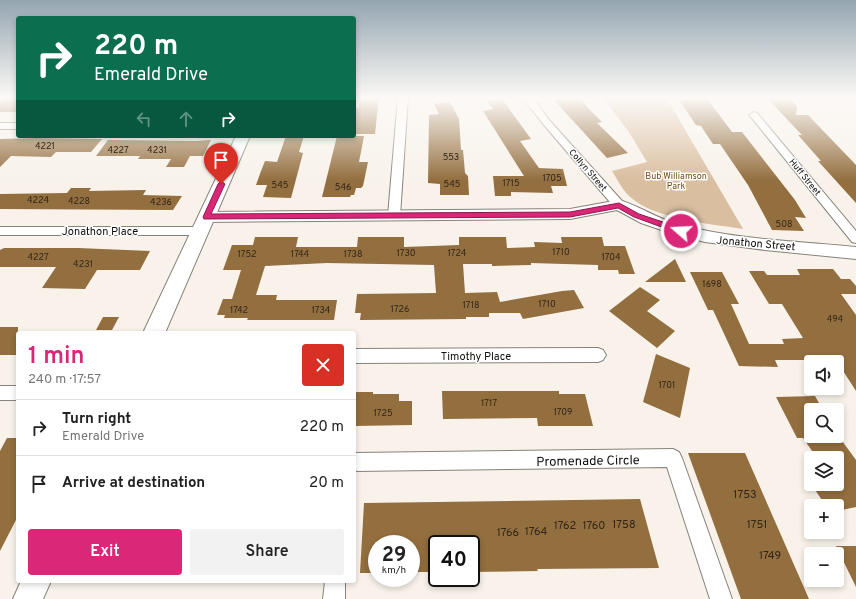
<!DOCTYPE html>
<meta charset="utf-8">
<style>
body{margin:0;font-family:Overpass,sans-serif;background:#f2f2f2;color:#222;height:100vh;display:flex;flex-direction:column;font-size:15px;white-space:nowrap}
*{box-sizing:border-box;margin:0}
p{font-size:13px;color:#767676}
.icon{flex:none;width:22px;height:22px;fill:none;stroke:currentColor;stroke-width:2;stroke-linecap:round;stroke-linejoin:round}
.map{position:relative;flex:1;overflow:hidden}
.side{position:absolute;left:16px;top:331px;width:340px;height:252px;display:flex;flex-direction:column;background:#fff;border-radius:4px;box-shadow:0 2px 6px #0003}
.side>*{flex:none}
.banner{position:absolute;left:16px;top:16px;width:340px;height:122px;border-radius:4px;box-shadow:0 2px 6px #0003;background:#0b6e4f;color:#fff;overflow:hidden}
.fabs{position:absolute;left:804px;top:355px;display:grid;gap:8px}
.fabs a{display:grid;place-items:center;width:40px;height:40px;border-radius:4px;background:#fff;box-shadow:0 2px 6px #0003;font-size:20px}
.speed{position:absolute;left:368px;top:535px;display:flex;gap:8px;font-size:20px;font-weight:700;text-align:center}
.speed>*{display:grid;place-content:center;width:52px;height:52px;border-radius:50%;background:#fff;box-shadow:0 2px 6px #0003;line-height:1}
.speed small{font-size:10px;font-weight:400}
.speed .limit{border:2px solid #111;border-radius:6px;background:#fff;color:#111}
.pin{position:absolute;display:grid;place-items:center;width:34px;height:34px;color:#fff;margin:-41px -17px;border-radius:50% 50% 50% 0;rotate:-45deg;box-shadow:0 0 4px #0007}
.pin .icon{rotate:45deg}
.me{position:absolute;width:44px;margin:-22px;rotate:289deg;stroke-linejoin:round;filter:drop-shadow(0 0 3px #0008)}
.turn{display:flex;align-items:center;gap:14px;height:84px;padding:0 12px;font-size:18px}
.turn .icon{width:52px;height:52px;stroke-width:2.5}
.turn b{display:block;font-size:28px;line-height:34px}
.lanes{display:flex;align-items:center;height:38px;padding:0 12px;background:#0003;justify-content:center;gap:20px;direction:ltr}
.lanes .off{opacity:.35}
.round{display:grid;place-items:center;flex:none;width:42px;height:42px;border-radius:4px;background:#f2f2f2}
.overview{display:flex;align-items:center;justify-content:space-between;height:68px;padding:0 12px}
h1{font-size:24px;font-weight:600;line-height:30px;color:#db2777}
.action{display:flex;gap:8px;margin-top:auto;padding:8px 12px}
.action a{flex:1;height:46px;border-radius:4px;background:#db2777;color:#fff;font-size:16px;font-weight:600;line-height:46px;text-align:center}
.action a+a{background:#f2f2f2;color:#222}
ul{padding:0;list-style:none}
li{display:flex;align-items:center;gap:12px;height:56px;padding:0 12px;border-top:1px solid #e0e0e0}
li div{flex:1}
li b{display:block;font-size:15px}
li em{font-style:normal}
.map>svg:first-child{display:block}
.green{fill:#d9be9f}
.building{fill:#936e3e}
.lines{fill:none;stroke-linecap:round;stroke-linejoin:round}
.minor-casing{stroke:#87827b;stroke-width:2}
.tertiary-casing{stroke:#87827b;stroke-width:2}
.secondary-casing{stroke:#87827b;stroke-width:2}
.minor{fill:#fff;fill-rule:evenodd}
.tertiary{fill:#fff;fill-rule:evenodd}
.secondary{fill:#fff;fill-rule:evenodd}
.route{fill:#db2777;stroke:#8e194d}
.labels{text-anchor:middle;stroke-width:3;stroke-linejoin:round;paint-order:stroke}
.number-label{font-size:9px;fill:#312618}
.far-street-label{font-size:9px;fill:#100e0c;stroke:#fff}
.far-park-label{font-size:9px;fill:#734c13;stroke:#fff}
.street-label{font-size:11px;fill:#100e0c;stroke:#fff}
.near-number-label{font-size:11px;fill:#312618}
.near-street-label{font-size:13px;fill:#100e0c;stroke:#fff}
</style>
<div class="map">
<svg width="856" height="599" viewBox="0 0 856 599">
<rect width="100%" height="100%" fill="#f8f2ea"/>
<path class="green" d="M602,97h64l77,132c-32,-5 -90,-10 -114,-33 -7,-7 -12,-17 -17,-25l35,-9 -18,-30z"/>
<path class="building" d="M360,97h19l-4,37h-21v-26h5z
M563,97h17l8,11 14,14 -5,1 31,30 -21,5 -53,-58 11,-1z
M686,97h20l26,35h10l53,68 11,18 -11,-1 9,14 -32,-1 -24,-45 -28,-41h-7l-12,-18 -5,-1 -17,-25h9z
M766,97h22l9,9 -1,9h12l48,50v38l-38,-42h3l-23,-26h4z
M4,99h14v13h-18v-10z
M502,99l29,40 -11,2 19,27 24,1 4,17h-16l2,7 -42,-1v4h-16l-2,-20h31l-41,-65 10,-2 -6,-8z
M450,102l9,17 2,31h2l2,23 3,3 1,19h-29v-11l-12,-1 1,-68 10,-1 -5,-10z
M286,136h18l-5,16 4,1 -12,45 -28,-1 4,-12h-11l5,-14 4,-10 12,1z
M337,136h27l-5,26h9l-5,24 -2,2h-5l-2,7h-3l-1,2h-28z
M0,139l36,-1 66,1 -11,13h-35l-5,5 -40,-1 -11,11z
M108,140l88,1 15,-1 -8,16h-13l-6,11h-18l5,-8h-33l2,-3h-44z
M71,188h20l-2,3 57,-1 -3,5 39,1 -9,14 -173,-1v-15l67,-1z
M255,237h43l-2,10h61l1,-10h46v10l55,-2v-8h47l1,11 28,-1 -1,-5 28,1 -1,-6h41l2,9h21l10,28h-16l-1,-4h-20v-5l-67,-2v2l-39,1v-2h-29l2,29 32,-1 3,10 62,-11 12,-1 10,18 -61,11 -3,-6h-31v4h-23v2l-106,1 1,-7h-6l2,-19 79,-1 -2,-28 -107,-2 -62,3 -9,29h21l-1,5h61l-3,20h-87l1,-2h-24l1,-3h-8l6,-16h9l9,-29h-18l9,-25h21z
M4,248h74l72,3 -10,19h-43l-12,19 -43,-1 14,-21h-56v-17z
M675,259l11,23h-41z
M797,269h36l8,10h9l6,7v8h-15l15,21v76l-20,-31h-61l3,7 -39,-1 -26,-56h-5l-18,-38h32l17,32h-8l18,40h35l-2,-5 21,-1 -21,-34h-13l-20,-33h15l3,4h33z
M640,287l20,13 -13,11 28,20 -18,17 -48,-37z
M103,317h16l-7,13h-16z
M0,327h18v28h-18z
M656,354l34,14 -10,50 -37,-16z
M442,391h117v3h26l8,32h-55l-1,-8 -94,1z
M354,392h19v2h26v7h13v24l-58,1z
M815,396l8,14h-12v26h26v-2l19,26v47l-19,4v-5h-11l-15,-22h26v-26h-20l-14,-20h-6l-21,-41z
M7,438h11v78l-18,35v-100z
M688,453h57l64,146h-68z
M640,499l19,69 -122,1 1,2 -67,1v-28h-34v28h-26v-28h-34v29h-17l4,-70z
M836,546h20v41z"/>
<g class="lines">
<g class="minor-casing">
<path id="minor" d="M398,97h10l-8,119 -6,4 -6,-4z
M522,97h10l18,24 73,81 2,3 -2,3h-8l-71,-83z
M754,112l3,1 99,118v12l-4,-1 -101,-125 -2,-2z
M0,123h18v6h-18z
M0,227h200l4,1 2,3 -2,3 -4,1h-200z
M598,348l5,2 3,5 -3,5 -5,2 -244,1v-14z
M0,386h18v14h-18z
M673,449l6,3 3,6 50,141h-22l-43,-132 -313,4v-18z
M325,581h20v18h-22z"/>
</g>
<g class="tertiary-casing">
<path id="tertiary" d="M619,200c21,6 40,20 62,25 57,15 117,16 175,22v12l-91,-9 -60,-8 -35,-9 -29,-10 -24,-13 -47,9 -364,3 -5,-1 -3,-4 3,-4 5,-1 364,-3z"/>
</g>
<g class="secondary-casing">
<path id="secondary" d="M236,136h14l-85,197h-22z
M21,581h30l-8,18h-30z"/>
</g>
<use href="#minor" class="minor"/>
<use href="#tertiary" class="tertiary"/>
<use href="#secondary" class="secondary"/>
</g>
<linearGradient id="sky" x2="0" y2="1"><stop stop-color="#94a5b1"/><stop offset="0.54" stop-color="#fcf9f6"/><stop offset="1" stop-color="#fcf9f6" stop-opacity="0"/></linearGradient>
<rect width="856" height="181" fill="url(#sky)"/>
<path class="route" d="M221,181l4,3 -14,30 359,-2 49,-9 20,11 45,15 1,2 -4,3 -3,-1 -44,-16 -16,-9 -48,9 -366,2 -1,-2 15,-33z"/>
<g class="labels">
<g class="number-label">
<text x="45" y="149">4221</text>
<text x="118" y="153">4227</text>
<text x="157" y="153">4231</text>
<text x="451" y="160">553</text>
<text x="552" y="181">1705</text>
<text x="511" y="186">1715</text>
<text x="452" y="187">545</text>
<text x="280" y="188">545</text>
<text x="343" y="190">546</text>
<text x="38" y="203">4224</text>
<text x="79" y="204">4228</text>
<text x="161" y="205">4236</text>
<text x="784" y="227">508</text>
<text x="561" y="255">1710</text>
<text x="406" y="256">1730</text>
<text x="457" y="256">1724</text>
<text x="247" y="257">1752</text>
<text x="300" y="257">1744</text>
<text x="353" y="257">1738</text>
<text x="38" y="260">4227</text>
<text x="611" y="260">1704</text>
<text x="83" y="267">4231</text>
<text x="712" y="287">1698</text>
<text x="547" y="307">1710</text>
<text x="471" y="308">1718</text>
<text x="400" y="312">1726</text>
<text x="239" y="313">1742</text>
<text x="321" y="313">1734</text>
<text x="835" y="322">494</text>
<text x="667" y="388">1701</text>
<text x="489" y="406">1717</text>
<text x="563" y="415">1709</text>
<text x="383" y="416">1725</text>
</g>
<g class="far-street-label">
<text transform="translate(588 170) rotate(49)" y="3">Collyn Street</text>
<text transform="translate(805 177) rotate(51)" y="3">Huff Street</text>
</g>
<g class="far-park-label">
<text x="676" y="179">Bub Williamson<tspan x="676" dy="10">Park</tspan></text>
</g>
<g class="street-label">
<text x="100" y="235">Jonathon Place</text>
<text transform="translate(756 243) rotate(5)" y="4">Jonathon Street</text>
<text x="476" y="360">Timothy Place</text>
</g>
<g class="near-number-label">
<text x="745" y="498">1753</text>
<text x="624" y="528">1758</text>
<text x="757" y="528">1751</text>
<text x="565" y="529">1762</text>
<text x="594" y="529">1760</text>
<text x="536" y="535">1764</text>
<text x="508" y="536">1766</text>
<text x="770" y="559">1749</text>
</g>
<g class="near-street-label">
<text transform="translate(588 460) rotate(-1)" y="5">Promenade Circle</text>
</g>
</g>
</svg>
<div class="fabs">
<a><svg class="icon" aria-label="sound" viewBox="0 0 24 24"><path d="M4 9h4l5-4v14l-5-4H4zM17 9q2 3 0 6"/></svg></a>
<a><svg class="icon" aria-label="search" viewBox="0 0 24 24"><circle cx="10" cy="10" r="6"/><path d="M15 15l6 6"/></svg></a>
<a><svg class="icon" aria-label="layers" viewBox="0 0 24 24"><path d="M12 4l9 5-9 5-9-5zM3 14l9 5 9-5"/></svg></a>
<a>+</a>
<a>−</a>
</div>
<div class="speed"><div>29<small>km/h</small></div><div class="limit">40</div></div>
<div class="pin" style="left:221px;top:184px;background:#d93025"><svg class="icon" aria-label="arrive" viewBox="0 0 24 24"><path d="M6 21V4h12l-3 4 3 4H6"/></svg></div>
<svg class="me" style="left:681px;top:231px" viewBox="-20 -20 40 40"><circle r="17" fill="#db2777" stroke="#fff" stroke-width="3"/><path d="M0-11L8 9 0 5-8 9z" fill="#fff"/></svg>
<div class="banner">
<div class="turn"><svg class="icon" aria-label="right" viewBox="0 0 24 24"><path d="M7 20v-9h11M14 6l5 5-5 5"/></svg><div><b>220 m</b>Emerald Drive</div></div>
<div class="lanes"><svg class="icon off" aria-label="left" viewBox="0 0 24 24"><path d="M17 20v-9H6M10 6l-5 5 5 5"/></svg><svg class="icon off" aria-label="ahead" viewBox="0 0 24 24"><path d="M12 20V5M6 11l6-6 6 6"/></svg><svg class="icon" aria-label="right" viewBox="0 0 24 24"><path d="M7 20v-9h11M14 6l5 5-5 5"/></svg></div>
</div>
<section class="side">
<div class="overview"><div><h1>1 min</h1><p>240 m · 17:57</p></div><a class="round" style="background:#d93025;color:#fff"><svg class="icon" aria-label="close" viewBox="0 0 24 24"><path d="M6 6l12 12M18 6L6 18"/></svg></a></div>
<ul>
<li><svg class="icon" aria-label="right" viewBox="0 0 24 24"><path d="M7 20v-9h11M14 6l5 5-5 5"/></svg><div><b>Turn right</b><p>Emerald Drive</p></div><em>220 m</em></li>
<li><svg class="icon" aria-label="arrive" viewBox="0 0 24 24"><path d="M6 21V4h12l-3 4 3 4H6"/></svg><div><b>Arrive at destination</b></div><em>20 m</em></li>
</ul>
<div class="action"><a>Exit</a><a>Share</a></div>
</section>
</div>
